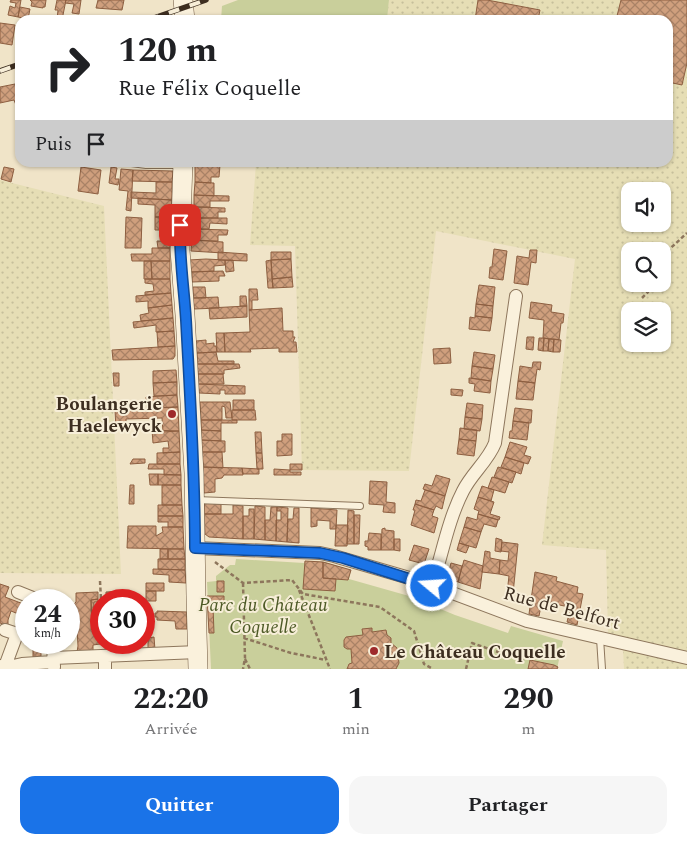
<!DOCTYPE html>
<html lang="fr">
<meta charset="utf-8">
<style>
body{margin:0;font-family:Spectral,serif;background:#f6f6f6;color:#202124;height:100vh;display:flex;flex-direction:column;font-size:19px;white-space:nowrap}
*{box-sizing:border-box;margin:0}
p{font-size:16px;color:#757577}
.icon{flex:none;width:28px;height:28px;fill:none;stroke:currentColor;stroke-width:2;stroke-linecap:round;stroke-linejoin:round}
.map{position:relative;height:669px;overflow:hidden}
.side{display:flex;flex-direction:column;background:#fff;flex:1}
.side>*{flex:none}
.top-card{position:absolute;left:15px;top:15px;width:658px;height:152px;border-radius:15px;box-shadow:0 1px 4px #0004;background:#fff;color:#202124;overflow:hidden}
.fabs{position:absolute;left:621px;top:182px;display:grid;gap:10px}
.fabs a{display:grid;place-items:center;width:50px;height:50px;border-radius:10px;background:#fff;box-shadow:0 1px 4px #0004;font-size:25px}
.speed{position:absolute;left:15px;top:589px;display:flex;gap:10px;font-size:25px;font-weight:700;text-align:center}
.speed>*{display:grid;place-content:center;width:65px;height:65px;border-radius:50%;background:#fff;box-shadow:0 1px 4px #0004;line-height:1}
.speed small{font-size:12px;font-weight:400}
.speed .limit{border:8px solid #d22;background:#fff;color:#111}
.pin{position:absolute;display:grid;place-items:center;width:42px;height:42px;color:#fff;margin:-21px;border-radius:10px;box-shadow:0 2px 8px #0006}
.me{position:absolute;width:55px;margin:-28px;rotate:288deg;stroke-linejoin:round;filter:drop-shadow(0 0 4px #0008)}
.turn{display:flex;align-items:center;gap:18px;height:105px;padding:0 20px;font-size:22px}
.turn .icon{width:65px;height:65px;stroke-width:2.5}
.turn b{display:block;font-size:35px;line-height:42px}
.then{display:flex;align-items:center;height:48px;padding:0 20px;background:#0003;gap:10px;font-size:19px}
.eta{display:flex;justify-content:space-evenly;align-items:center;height:85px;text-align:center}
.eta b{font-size:30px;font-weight:700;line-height:35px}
.cta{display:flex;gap:10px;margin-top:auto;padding:10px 20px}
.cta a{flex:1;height:58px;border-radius:15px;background:#1a73e8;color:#fff;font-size:20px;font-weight:700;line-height:58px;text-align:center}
.cta a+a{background:#f6f6f6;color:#202124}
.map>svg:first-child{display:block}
.farmland{fill:url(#farmland-dots);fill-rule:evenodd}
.green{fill:#c9cf9b}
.building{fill:url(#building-cross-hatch);stroke:#8d5f41}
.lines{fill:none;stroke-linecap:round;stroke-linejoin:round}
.lane-casing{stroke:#8d765c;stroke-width:8}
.street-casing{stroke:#8d765c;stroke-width:14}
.secondary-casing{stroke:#6f573f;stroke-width:20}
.path{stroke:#8d765c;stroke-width:2.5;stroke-dasharray:4 2.5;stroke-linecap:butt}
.lane{stroke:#faf1dc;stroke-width:6}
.street{stroke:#faf1dc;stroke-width:12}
.secondary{stroke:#faf1dc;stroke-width:19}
.rail-casing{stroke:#3d2e20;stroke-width:5.5}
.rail{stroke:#f7eed8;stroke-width:4;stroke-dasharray:11;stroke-linecap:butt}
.route-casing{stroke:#114b97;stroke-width:12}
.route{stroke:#1a73e8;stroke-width:9}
.poi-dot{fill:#9e2a2b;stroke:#f7eed8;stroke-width:2}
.labels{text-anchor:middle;stroke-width:4;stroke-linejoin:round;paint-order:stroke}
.poi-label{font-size:19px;font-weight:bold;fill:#3d2e20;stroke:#f7eed8;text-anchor:end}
.park-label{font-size:19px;font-style:italic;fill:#4d5a26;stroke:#f7eed8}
.street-label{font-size:19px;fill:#3d2e20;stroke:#f7eed8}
</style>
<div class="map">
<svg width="687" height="669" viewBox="0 0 687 669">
<defs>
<pattern id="farmland-dots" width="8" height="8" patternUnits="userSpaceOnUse" patternTransform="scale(1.25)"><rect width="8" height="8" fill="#e6deb5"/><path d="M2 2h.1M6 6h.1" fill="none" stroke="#c6bf9b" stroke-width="1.8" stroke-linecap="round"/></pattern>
<pattern id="building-cross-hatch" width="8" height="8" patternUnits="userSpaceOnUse" patternTransform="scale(1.25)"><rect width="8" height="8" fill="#cf9f7d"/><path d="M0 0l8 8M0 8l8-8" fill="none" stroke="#a98266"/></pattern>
</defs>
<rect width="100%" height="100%" fill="#f0e4c8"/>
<path class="farmland" d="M389,0h298v669h-63l-1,-20 -15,-15 -2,-84 -64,-5 33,-286 -139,-28 -27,240 -107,-1 -7,-224 -45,-1 6,-82 412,-1v-142h-281zM630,191h32v33h-32zM630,251h32v33h-32zM630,311h32v33h-32z
M0,180l104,26 17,368 -121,-1z"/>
<path class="green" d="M238,0h151l-2,20h-166l1,-14z
M236,559l68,4 1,-2 20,1 26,8 -2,9 60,17 46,19 53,18 3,-7 52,15 -6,28h-346l-4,-87 9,-1v-5l14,-11h5z"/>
<path class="building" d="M11,0h10l-3,17 -10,-2 2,-9 5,2 1,-5 -6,-1z
M30,0h16l-1,7h-2v1l-12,-2 1,-4z
M57,0h9l-4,20h-5l1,-10h-3z
M66,0h15l-2,14 -7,-1 2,-9 -9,-1z
M98,0h26l-2,10 -26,-2z
M478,0h9l53,10 -2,10h-63z
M621,0h66v63l-5,22 -14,-3v-62h-52z
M20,7l10,2 -2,10 -10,-2z
M0,23l15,2 -3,20 -12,-2z
M20,83v21l-4,1 -2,-5 -14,3v-16z
M195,165h25l-1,12h-8v6l-16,-1z
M4,167l10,2 -3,13 -10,-3z
M81,167l20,3 -3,24 -20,-3z
M111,167l6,1 -2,11h4l-1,6 -9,-2z
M121,169l12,1 -2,41 -5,-1 2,-19 -9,-1z
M133,170l40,1 -1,11 -40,-1z
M156,182h16v18l-41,-2v-6l25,1z
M195,182l19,1v13l-20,-1z
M194,195l35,1v5h-19v6h-16z
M138,198l34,2 -1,17h-16v-12l-17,-1z
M194,207l31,1v4h-7v6h-25z
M126,217l16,1 -1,30h-16z
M155,217h16v13h-16z
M193,218h34v6l-17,-1 -1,6h-16z
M193,229l35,1 -1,5h-9v6l-26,-1z
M192,240l31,2v11l-32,-2z
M157,241h13v7h-12z
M152,248h18v13h-38l-1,-7h21z
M494,249l13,2 -4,29 -14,-2 1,-11h2z
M530,250h7l-1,13 -5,-1 -3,23 -14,-2 3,-27 12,2z
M218,252l29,2v7l-29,-1z
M271,252h20v7l-20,1z
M206,259l19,1v5l-11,1v5l-24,1 -1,-12z
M291,259l1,18 -20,2 -1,-19z
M225,260h8l1,11 -8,1z
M271,260l2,28h-5l-2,-27z
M144,261h7l1,18h-8z
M151,261h19v18h-18z
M223,271l2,5h-6v5l-27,1v-10z
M292,277l1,10 -20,1 -1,-9z
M145,279h25l1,14 -26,2v-3l9,-1 -1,-7 -8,-1z
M479,285l16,2 -2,19 -17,-2z
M193,287h12l1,11h-13z
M249,289h8l1,11h-6v10h-3z
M171,293l1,12 -24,3v-7l-12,1v-6z
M240,296h6l1,10h-7z
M218,297l1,11 -25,1 -1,-11z
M531,302l21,3 -1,7 13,2 -1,9h-2l-2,17 -16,-2 1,-18 -15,-2z
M476,304l17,2 -1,12 -17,-2z
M172,305l1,13 -32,3 -1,-6 9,-2 -1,-5z
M247,306v11l-37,2 -1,-11z
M282,308l1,23h10v6h2l-2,5h3l1,10h-18v-4l-29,1 1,3h-26l-1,-19 26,-1 -1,-22z
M475,316l17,2 -2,13 -21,-2 1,-12 5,1z
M173,318l1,13 -18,1v-7l-22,3 -1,-6z
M174,331l1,15 -17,1 -1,-15z
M216,333h8l1,19h-8z
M527,337h7l-1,13 -7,-1z
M539,338h5l-1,13 -5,-1z
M544,338l5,1 -1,12h-5z
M549,339h5l-1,13 -5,-1z
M554,339l7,1 -1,12h-7z
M206,340v4l8,-1v3h2l1,6 -20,1 -1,-12z
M175,346v10l-2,3 -60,1 -1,-10z
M450,348l1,15 -17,1 -1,-15z
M216,352l2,9h16v3h-37v-11z
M474,352l21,3 -2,14 -21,-3z
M533,362h8l-1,8 -3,-1 -2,14 -17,-2 2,-15 12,2z
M197,364h42l1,4 -16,2v4h-26z
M472,366l21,3 -2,12 -20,-3z
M176,370l1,12 -24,1v-12z
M113,373h6v13h-5z
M198,374h25l1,10h-26z
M469,378l22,3 -1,12 -16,-2 1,-7 -6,-1z
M518,381l17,2 -2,17 -17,-1z
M177,382v13l-23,1 -1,-13z
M198,384l47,2v8h-20v-4h-5v4l-21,-1z
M451,389l12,1 -1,6 -11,-1z
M177,395l1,12 -31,1 -1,-11z
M233,400h21v10h-21z
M200,402h30l2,16h-6l-1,-11 -3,-1v14h-21z
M467,403l16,2 -1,14 -17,-2z
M178,407l1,24 -16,1 -1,-14 -36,1v11l-10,-1 -1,-19z
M515,408l17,2 -1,13 -18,-2z
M232,410h23l1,10h-24z
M465,417l17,2 -2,12 -16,-2z
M201,420h36v3h-16v8l-20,-1z
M513,421l16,2 -2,17 -18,-2 1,-7h2z
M460,428l17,2 -1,11 -17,-2z
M152,430l27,1 1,21 -17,1v-5h6l-1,-7 -15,2z
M201,430l20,1v10l-20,-1z
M255,432h6l1,21h-6z
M282,434h10v21l-15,1v-15h5z
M459,439l17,2 -2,15 -17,-2z
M201,440l24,1v11h-23z
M510,442l17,5 -3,8 7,2 -3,7 -23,-7z
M180,452v12h-23v-11z
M202,452h20l1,16 -20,-1z
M256,453h6l1,16h-6z
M505,457l19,6 -3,11 -20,-7z
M133,459h12v4l-15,1z
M149,464h31l1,11h-17v-6h-16z
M290,464h12v6h-12z
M203,467l39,1 1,7h-19l-2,3 -7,1v13l-11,1z
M498,467l18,5 -4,11 -18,-6z
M242,468l17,1v5h-16z
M274,469l16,1v2h11v3h-27z
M149,474h9v11h-8z
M158,474l23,1v10h-23z
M436,475l14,4 -5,17 -22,-7 2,-5 7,2z
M492,477l17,5 -4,11 -17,-5z
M370,481l17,1 -1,20 9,1v10l-12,-1 1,-7 -15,-1z
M130,485h4v19h-5z
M162,485h19l1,20h-20z
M482,486l12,4 -3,11 -13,-4z
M425,490l20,6 -3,13 -6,-3 -2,4 -19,-6 1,-4 5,1z
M478,497l16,5 -4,12 10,3 -1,3 -21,-6 1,-3 -5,-2z
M204,503l17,1v10h-17z
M415,504l19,6 -2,6 6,2 -4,15 -23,-8 4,-15h-2z
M158,505h24l1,11h-25z
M233,505l10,1v33l-34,-2 -4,-3 -1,-20h29z
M255,506l10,1v33l-11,-1z
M271,507h6l-1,34 -11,-1v-20h5z
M277,507l11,1 -1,34 -11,-1v-21h5v-9h-4z
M294,508h5v35l-12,-1 1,-23h5z
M311,508l26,2 -1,19h-6v-8l-13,-1v6l-6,1z
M249,509h5v30h-11v-23h6z
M348,510l6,1v33h-7z
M478,514l20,6 -2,7 -12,-3 -3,8 -17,-5 3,-10 10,3z
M354,515h6l-1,29h-5z
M158,516h25v11h-15v-5h-10z
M336,525h12l-1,21h-12z
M128,526h28v10l7,-4 -1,-5h21l1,22 -57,-1z
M464,527l17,5 -5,16 -17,-5z
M385,528v2l9,1v19h-13l1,-21z
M369,533l12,1v16h-13v-3l-3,-1v-5h3z
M496,538l6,2 -1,12 -6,-1z
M394,539h6v12l-6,-1z
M502,542l16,2 -5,50 -6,-1 2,-17 -10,-2 1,-14 8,1 1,-9 -8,-1z
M459,543l10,3 -3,7 -9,-3z
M414,545l15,4 -5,15 -15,-4z
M160,549h8v10h-8z
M168,549h16l1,10h-17z
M485,551l5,1v6l10,2 -1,14 -17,-2z
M158,559h27v11l-27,-1z
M464,560l19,6 -3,23 -22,-7z
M305,561l18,1v16l13,1 -1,12 -32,-2z
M323,562l28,8 -3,10 -25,-2z
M451,563l11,3 -4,16 -11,-4z
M153,569l32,1 1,13 -17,-1v-7l-16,-1z
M535,572l22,5 -1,4 22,6 -1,6 6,1 -6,31 -10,-3 2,-8 4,-6 -31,-7 -3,15 -10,-2z
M217,581h7v11h-7z
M146,583h18v8h-18z
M0,584l9,3 -4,10 21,8v12l-15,-6 -3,9v6l-8,-3z
M127,591l2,9 -23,-1v-7z
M146,591h10v10h-10z
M98,592v7l-7,1 1,30 7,-1 1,15 -7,1v7h-16l1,-6 -1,-17 -1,-1 -1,-5h2v-11l-2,-1 -1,-7 2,-2v-9z
M207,596h17v10h-11l1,27h-5z
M98,599v3h-4v7l1,18h4v2l-7,1 -1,-30z
M157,611l30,1v17h-11l-1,-8 -18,-1v-3h-2v-4h2z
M372,628v4l14,-2 1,5 4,3v5l6,5 2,15 -3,6h-49l2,-5 3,-1 -1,-14h-4l-3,-2v-7l2,-3 17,-2 -1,-6z
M154,637l1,13h-7v-12z
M33,642h14l1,8h-7v6l-8,1z
M108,642h21l3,8 -18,1v-7h-6z
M530,660l24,5 4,2 -1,2h-29z"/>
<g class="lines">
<g class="lane-casing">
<path id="lane" d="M124,162l22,3h36
M196,500l164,6
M600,638l2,31"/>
</g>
<g class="street-casing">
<path id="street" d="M195,548l125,5 14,3 89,26 104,39 160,37
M432,586c10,-31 16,-66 31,-95 9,-18 25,-30 32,-48l21,-147
M18,592l20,8
M53,642l1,25
M105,656v13
M53,658l145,-6
M0,666l4,2 18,-4 31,-2
M4,669l13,-35 -12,-4"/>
</g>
<g class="secondary-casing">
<path id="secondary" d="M183,0l2,20
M183,162l-3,88 5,65 9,158 2,123 2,73"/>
</g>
<path class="path" d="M662,256l25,-23
M642,298l6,-6 2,-8
M215,562l28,21 49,-3 11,14 77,13 34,24 10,33 9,5
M100,581l1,19
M243,583l2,75 -2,11
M299,590l31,79
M244,638l47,15 35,7
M245,659l5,10
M466,669l6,-26 52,18"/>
<use href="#lane" class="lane"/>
<use href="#street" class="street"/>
<use href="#secondary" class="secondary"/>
<g class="rail-casing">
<path id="rail" d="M148,20l58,-20
M0,71l20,-7"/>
</g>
<use href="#rail" class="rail"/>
</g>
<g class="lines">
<g class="route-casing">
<path id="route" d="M180,225c-1,32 4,63 6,95 4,76 9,152 9,228l125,5 23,5 89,28"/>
</g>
<use href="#route" class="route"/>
</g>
<g class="poi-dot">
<circle cx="172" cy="414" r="5"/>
<circle cx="374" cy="651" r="5"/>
</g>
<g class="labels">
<g class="poi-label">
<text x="162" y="410">Boulangerie<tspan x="162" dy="22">Haelewyck</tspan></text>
<text x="384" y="658" text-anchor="start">Le Château Coquelle</text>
</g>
<g class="park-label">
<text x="263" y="611">Parc du Château<tspan x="263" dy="22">Coquelle</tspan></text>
</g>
<g class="street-label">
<text transform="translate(562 607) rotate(15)" y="7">Rue de Belfort</text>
</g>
</g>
</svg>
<div class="fabs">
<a><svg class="icon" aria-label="sound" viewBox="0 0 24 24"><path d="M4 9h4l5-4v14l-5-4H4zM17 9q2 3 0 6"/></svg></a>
<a><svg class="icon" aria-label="search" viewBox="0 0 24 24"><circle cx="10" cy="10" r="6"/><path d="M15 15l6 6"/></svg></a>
<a><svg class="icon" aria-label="layers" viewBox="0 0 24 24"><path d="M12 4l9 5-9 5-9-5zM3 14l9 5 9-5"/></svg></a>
</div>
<div class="speed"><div>24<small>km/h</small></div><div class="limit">30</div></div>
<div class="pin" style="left:180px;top:225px;background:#d93025"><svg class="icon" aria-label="arrive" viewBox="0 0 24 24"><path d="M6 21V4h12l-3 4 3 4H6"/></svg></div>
<svg class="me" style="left:432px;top:586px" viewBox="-20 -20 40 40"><circle r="17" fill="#1a73e8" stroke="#fff" stroke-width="3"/><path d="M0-11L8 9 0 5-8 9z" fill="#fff"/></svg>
<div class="top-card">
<div class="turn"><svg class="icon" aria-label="right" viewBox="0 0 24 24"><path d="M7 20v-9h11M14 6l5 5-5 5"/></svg><div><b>120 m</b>Rue Félix Coquelle</div></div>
<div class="then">Puis<svg class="icon" aria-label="arrive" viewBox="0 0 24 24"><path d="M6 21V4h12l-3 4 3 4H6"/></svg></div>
</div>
</div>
<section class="side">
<div class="eta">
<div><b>22:20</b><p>Arrivée</p></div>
<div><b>1</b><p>min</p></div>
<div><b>290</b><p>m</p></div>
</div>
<div class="cta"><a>Quitter</a><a>Partager</a></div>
</section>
